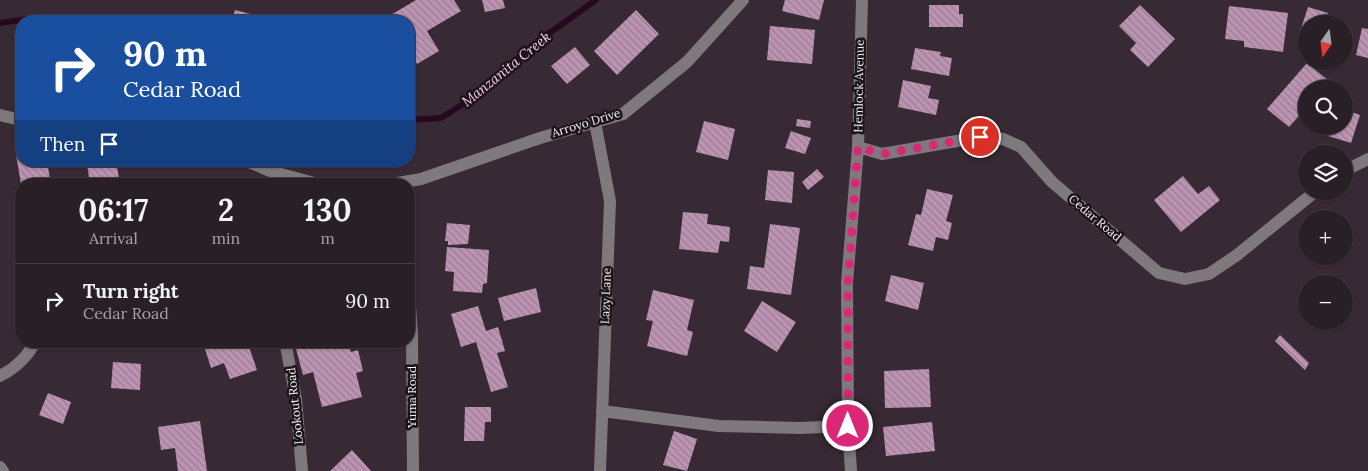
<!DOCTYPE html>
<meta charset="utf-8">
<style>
body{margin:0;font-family:Lora,serif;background:#352d33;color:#f1f3f6;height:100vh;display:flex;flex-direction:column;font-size:19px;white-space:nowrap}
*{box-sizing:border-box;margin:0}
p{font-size:16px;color:#a5a3a7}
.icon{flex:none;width:28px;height:28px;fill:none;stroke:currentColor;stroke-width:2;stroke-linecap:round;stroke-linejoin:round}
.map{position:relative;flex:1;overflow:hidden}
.side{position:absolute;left:15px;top:178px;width:400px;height:170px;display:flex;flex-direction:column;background:#292027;border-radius:20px;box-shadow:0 1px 4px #0004,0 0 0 1px #453e44}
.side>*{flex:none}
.hud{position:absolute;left:15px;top:15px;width:400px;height:152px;border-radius:20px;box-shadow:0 1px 4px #0004,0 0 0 1px #453e44;background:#1a4fa0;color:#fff;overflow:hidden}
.needle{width:32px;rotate:194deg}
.tools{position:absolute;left:1298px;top:15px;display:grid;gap:10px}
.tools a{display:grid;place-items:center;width:55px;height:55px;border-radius:50%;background:#292027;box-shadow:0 1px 4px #0004,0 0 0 1px #453e44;font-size:25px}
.pin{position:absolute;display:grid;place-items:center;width:42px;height:42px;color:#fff;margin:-21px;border:2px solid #fff;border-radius:50%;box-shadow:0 1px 5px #0007}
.me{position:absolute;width:55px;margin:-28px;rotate:0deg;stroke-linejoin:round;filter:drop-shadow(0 0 4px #0008)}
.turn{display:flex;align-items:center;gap:18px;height:105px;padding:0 25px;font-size:22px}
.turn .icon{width:65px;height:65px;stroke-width:2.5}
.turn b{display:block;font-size:35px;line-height:42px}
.then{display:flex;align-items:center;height:48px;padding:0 25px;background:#0003;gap:10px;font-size:19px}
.eta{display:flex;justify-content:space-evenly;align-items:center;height:85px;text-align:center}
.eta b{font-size:30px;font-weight:800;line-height:35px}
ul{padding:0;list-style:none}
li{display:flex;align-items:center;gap:15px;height:75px;padding:0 25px;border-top:1px solid #453e44}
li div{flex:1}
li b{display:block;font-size:19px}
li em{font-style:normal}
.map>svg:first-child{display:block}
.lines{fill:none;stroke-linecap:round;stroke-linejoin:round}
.stream{stroke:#270821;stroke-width:6}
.building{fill:url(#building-back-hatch)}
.minor{stroke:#7f787d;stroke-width:12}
.route{stroke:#db2777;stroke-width:9;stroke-dasharray:0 16.2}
.labels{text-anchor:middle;stroke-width:5;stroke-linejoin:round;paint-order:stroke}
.street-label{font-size:12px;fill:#f9eff6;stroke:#1b1519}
.water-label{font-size:14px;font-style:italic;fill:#fbc9ee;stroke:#1b1519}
</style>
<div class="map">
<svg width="1368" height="471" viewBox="0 0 1368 471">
<defs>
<pattern id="building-back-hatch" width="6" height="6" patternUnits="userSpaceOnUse" patternTransform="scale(1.25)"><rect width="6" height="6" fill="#bc94b2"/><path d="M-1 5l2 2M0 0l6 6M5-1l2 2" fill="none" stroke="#9a7d93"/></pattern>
</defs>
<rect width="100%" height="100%" fill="#372a34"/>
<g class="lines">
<path class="stream" d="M0,23l41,-6 16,4
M409,120l32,-2 30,-19 63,-55 62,-44"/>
</g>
<path class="building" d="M416,0h38l7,11 -34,20 12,20 -22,13 -8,-15v-28h-17l-3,-5z
M482,0h21l2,8 -20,4z
M785,0h39l-5,20 -37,-9z
M929,5h30v9h4v13h-34z
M1140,5l35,34 -27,28 -18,-17 6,-7 -17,-17z
M1229,6l59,7 -5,39 -39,-5v-6l-19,-2z
M1308,7l20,6 -4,11h-18v14l-7,-3z
M235,10l42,11h-45z
M636,10l23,24 -42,41 -23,-24z
M770,26l45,4 -3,34 -45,-4z
M1362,28l6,1v29l-12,-3z
M575,47l15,18 -23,19 -16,-18z
M915,48l26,4 -1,4 12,2 -3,18 -38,-7z
M1307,63l22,18 -6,8h-17v19l-17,19 -22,-18z
M903,80l28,6 -3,12 11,2 -3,15 -38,-8z
M1346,110l14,5 -9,28 -23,-7 4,-10h12z
M797,119l14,2 -1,7 -14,-2z
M704,121l31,8 -7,31 -32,-8z
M791,131l20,7 -6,16 -20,-6z
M21,148v13h26l3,18 -29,5 -6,-35z
M103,161h13l4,23h-30l-3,-20z
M817,169l7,8 -16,13 -6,-8z
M768,170l26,2 -2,31 -27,-3z
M1183,176l15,18 11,-8 11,14 -39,32 -27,-32z
M927,189l26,6 -7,26 6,2 -4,17 -12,-3 -3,14 -25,-6 8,-31 5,1z
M683,212l25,2 -1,10 23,3 -1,15 -9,-1 -2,12 -39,-4z
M447,223l23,2 -2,19 -20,1v-4h-3z
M770,224l30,4 -9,67 -44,-6 3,-23 14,2z
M447,247l42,3 -2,33 -4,1 -1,9 -29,-2 1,-19 -9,-1z
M891,275l33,8 -6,27 -33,-9z
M536,288l5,24 -37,9 -6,-23z
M653,290l41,10 -7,30 6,2 -6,24 -40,-10 6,-25 -7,-1z
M762,301l34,21 -19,30 -33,-21z
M478,306l8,25 12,-4 7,24 -8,2 11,34 -17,5 -15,-50 -15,5 -10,-33z
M1280,335l29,28 -4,7 -30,-29z
M48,341h31l-2,8z
M227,341h20l10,29 -27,9 -6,-16 -13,5 -6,-19z
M310,341h38l3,11 7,-2 5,21 -7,2 6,24 -40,10 -9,-35 -10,3 -8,-30z
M113,362l28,2 -1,26 -29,-2z
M929,369l2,38 -46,1 -1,-37z
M48,393l23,9 -8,22 -24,-9z
M465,407h26v15h-6l-1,19h-20z
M200,421l7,50h-29l-3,-23 -14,2 -3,-23z
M932,422l3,29 -49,5 -3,-29z
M674,431l23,8 -10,32 -24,-6z
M352,450l19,21h-41z"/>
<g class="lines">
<path class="minor" d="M0,115l21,5
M595,122l15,79 -10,270
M858,147l24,7 98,-17 23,2 18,8 31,35 107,91 26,6 24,-5 28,-19 79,-64
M247,161l23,10 48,13
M1344,171l24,-12
M392,184l29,-5 119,-41 83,-24 64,-52 56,-62
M409,292l3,42 1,137
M285,341l11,58 6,72
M0,376c14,-7 29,-20 35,-35
M602,411l117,15 81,2 48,-2
M0,467l3,4
M851,471l-3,-45 -1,-143 11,-136 4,-147"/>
</g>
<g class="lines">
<path class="route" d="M848,426v-143l10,-136 24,7 98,-17"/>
</g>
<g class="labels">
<g class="street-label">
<text transform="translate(859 86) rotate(-89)" y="4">Hemlock Avenue</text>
<text transform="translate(586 123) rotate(-17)" y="4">Arroyo Drive</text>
<text transform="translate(1095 218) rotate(40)" y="4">Cedar Road</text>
<text transform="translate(606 296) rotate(-88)" y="4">Lazy Lane</text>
<text transform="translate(412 397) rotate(-90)" y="4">Yuma Road</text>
<text transform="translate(295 406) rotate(-96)" y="4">Lookout Road</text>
</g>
<g class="water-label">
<text transform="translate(506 69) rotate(-39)" y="5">Manzanita Creek</text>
</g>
</g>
</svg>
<div class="tools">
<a><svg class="needle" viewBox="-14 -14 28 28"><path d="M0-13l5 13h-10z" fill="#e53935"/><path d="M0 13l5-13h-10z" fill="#a5a3a7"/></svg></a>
<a><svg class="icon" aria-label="search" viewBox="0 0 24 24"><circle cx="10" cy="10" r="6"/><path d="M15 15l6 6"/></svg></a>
<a><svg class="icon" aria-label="layers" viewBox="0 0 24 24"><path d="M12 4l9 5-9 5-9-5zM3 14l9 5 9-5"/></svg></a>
<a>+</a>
<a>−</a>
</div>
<div class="pin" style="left:980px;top:137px;background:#d93025"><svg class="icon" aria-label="arrive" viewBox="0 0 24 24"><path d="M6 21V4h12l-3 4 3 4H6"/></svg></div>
<svg class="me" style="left:848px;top:426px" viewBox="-20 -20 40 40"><circle r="17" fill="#db2777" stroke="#fff" stroke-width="3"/><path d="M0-11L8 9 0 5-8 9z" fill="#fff"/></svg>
<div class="hud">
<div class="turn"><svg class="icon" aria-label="right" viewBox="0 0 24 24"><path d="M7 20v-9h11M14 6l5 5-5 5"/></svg><div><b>90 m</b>Cedar Road</div></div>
<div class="then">Then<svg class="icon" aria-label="arrive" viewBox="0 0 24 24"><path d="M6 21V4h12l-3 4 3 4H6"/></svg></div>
</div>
<section class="side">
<div class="eta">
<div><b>06:17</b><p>Arrival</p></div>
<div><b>2</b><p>min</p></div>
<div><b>130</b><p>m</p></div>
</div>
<ul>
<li><svg class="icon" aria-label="right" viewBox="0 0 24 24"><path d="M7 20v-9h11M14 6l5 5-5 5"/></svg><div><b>Turn right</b><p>Cedar Road</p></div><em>90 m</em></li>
</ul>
</section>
</div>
